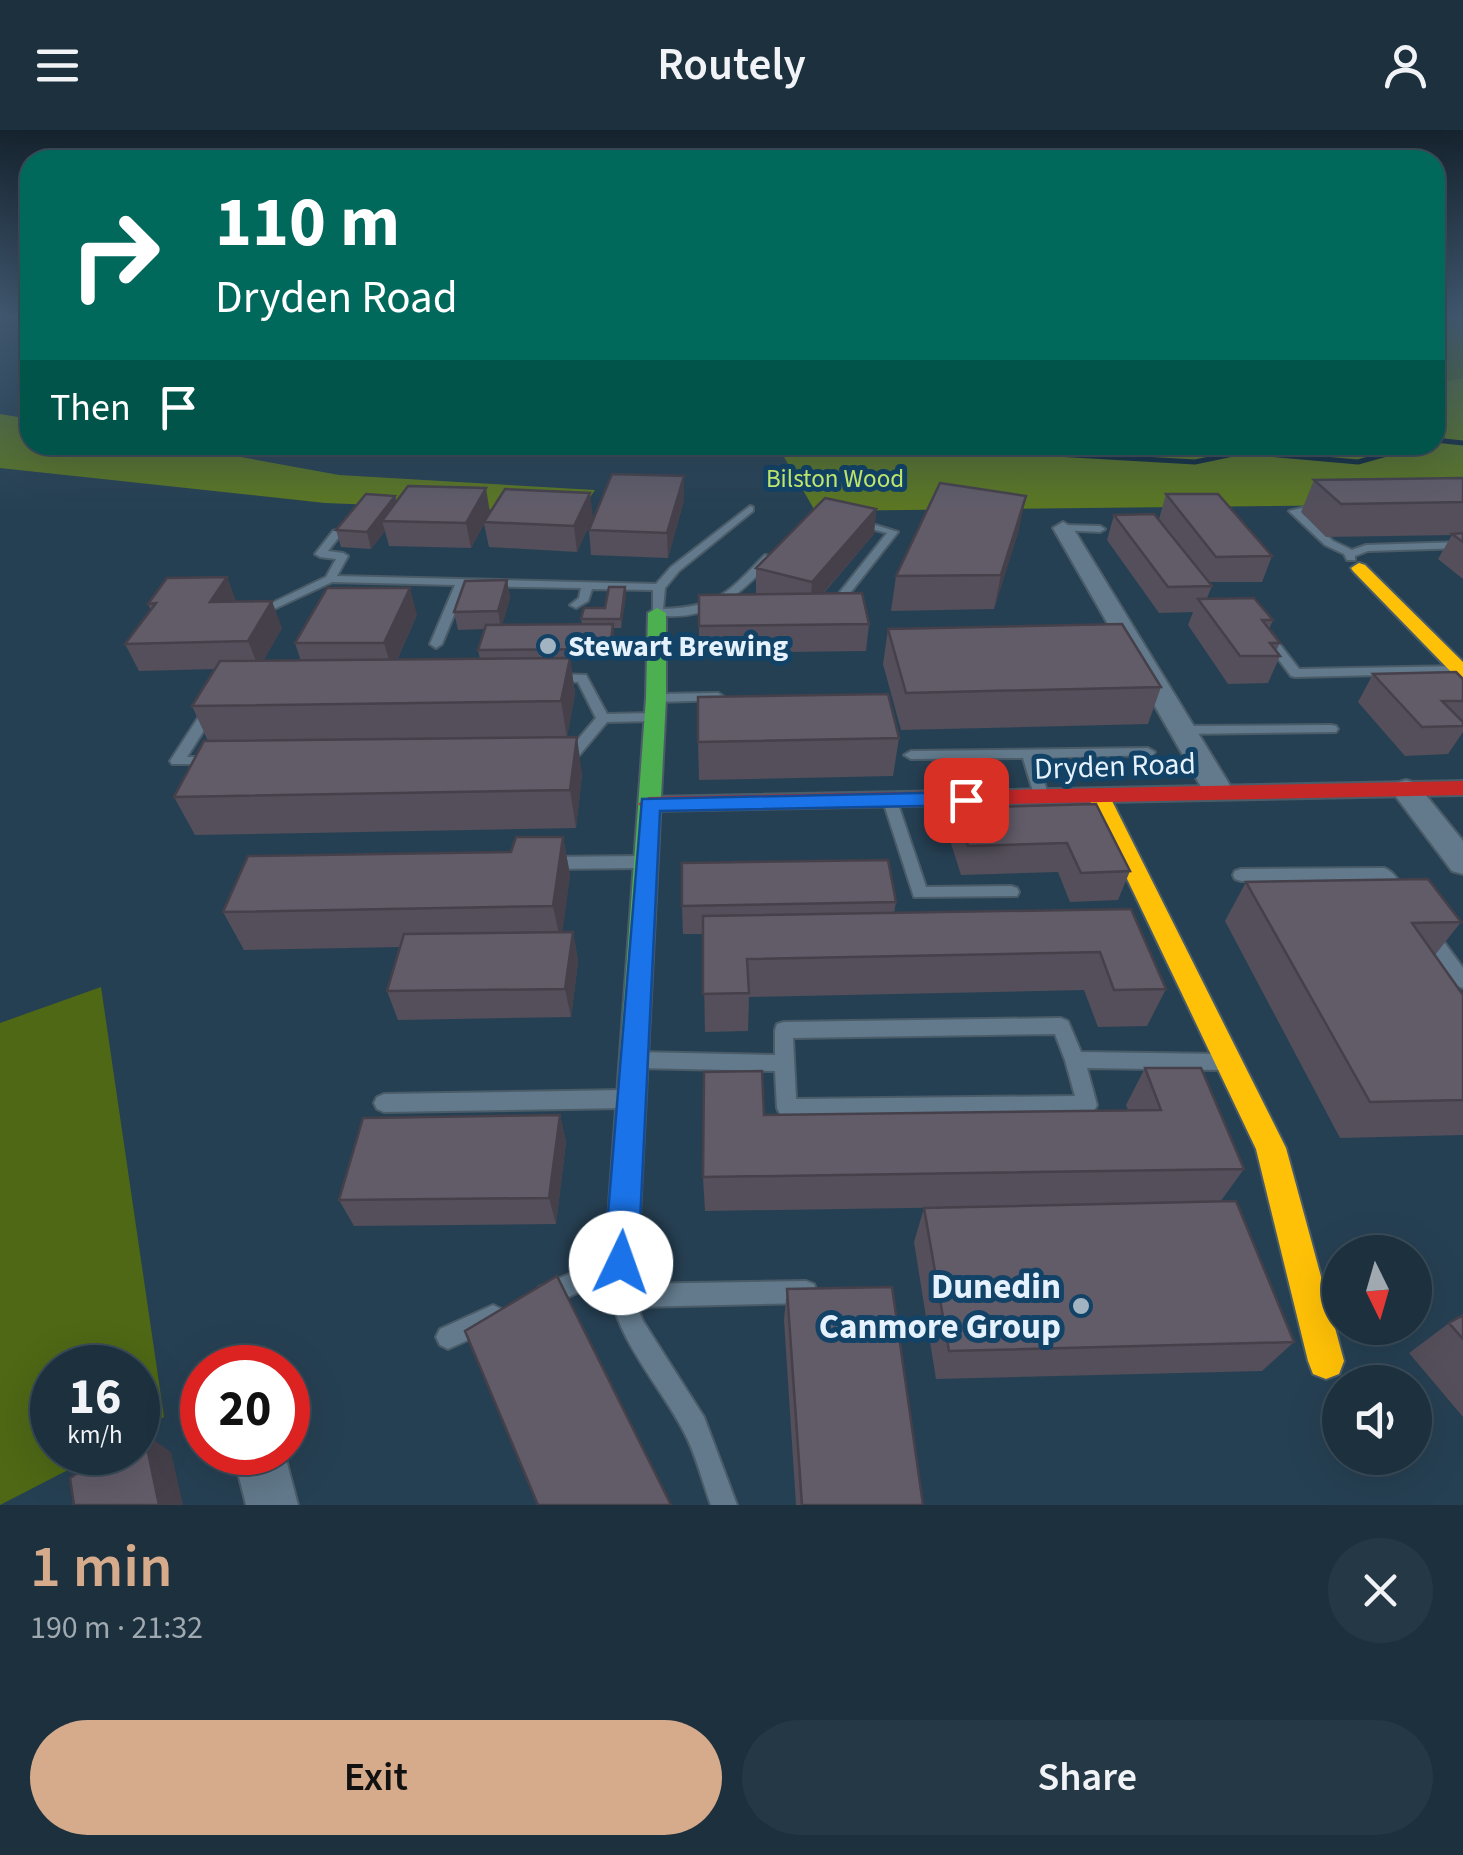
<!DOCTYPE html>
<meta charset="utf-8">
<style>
body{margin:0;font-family:"Source Sans 3",sans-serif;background:#253845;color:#f1f3f6;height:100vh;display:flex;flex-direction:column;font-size:38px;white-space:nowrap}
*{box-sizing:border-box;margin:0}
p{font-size:32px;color:#a0a9b0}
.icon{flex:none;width:55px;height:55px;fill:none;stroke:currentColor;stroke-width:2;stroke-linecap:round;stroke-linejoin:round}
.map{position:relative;height:1375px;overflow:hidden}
.panel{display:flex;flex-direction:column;background:#1c303e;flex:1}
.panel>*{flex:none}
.guide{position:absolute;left:20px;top:20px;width:1425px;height:305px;border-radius:30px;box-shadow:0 10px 40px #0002,0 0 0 2px #3a4b58;background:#00695c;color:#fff;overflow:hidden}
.needle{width:65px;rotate:175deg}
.buttons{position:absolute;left:1322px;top:1105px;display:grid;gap:20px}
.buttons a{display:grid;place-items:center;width:110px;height:110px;border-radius:50%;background:#1c303e;box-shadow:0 10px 40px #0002,0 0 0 2px #3a4b58;font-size:50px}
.speed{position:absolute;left:30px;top:1215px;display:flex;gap:20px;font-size:50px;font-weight:700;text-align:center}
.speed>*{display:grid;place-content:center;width:130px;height:130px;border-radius:50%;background:#1c303e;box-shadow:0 10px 40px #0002,0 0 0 2px #3a4b58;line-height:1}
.speed small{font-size:25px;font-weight:400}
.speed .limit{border:15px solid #d22;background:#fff;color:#111}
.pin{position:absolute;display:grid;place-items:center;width:85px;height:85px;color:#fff;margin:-42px;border-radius:20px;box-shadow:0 5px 15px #0006}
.me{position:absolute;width:110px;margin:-55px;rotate:3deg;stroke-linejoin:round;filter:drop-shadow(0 0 8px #0008)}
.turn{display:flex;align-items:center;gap:35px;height:210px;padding:0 30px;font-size:45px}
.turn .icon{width:130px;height:130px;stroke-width:2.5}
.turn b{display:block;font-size:70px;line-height:85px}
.then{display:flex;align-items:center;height:95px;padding:0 30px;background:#0003;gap:20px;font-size:38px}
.round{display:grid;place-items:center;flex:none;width:105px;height:105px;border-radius:52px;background:#253845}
.overview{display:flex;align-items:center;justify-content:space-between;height:170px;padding:0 30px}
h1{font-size:60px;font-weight:600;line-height:75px;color:#d6ab8b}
.cta{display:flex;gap:20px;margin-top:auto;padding:20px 30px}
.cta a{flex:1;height:115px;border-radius:60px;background:#d6ab8b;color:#111;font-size:40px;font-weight:600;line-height:115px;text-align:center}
.cta a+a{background:#253845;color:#f1f3f6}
header{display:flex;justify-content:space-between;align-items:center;height:130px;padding:0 30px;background:#1c303e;font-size:45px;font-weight:600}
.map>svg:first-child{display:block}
.green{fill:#4e6815}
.forest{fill:#5b7722}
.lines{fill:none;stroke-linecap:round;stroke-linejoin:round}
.stream{stroke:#0e293e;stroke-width:5}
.lane-casing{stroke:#4b5c69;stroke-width:4}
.street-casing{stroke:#4b5c69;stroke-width:4}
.fast-casing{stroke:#4b5c69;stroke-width:4}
.slow-casing{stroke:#4b5c69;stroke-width:4}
.jam-casing{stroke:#4b5c69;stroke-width:4}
.lane{fill:#627a8c;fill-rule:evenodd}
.street{fill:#627a8c;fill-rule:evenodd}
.fast{fill:#4caf50;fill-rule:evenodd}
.slow{fill:#ffc107;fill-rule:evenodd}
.jam{fill:#c62828;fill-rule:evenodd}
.wall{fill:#544f5a}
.shaded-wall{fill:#45404a}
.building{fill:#625c69;stroke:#45404a;stroke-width:2.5}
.route{fill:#1a73e8;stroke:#114b97;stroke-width:2.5}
.poi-dot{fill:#a2b4c2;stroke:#124367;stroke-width:4}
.labels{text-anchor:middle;stroke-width:10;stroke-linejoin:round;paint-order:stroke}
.far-park-label{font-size:25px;fill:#c4ed71;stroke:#124367}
.poi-label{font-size:30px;font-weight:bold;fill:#e5f2fd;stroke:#124367;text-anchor:start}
.street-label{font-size:30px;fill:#e5f2fd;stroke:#124367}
.near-poi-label{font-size:35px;font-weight:bold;fill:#e5f2fd;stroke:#124367;text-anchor:end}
</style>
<header><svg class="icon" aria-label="menu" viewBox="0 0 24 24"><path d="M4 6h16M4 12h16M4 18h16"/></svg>Routely<svg class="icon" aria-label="person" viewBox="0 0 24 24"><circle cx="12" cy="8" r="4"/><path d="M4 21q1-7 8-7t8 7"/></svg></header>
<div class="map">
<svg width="1463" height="1375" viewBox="0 0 1463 1375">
<rect width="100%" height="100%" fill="#264053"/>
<path class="green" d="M1435,187h28v61l-28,5z
M101,857l63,430 -26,15v-64h-86v84l49,1 -101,52v-482z"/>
<path class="forest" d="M1463,248v126l-648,7 -35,-61 -9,-5h664v-62z
M0,284l30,5v26h145l164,30 256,15 -16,23 -254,-10 -325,-35z"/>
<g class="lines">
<path class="stream" d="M1435,310l28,3
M901,315l294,17 48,-10 115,10 61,-17"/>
<g class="lane-casing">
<path id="lane" d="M1319,374l5,3 -2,2 -20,4 31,28 19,9 14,-5 97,-3v6l-95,3 -13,5v4h-8l-3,-6 -19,-9 -36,-34z
M750,376l3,1v4l-74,60 -14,17 -2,21c56,-2 65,-17 102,-54l9,2c-35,40 -64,65 -121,58v-25l-61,-1 -4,12 -12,7 -6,-3 9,-7 2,-10 -115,-2 -24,58 -6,4 -6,-4 25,-59 -123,-3 -73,34h-8l-2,-2 77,-37 10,-18 -16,-2 -5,-3 18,-23 4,-1 5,3 -14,18 15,2 5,3 -11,20 319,8 15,-17z
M856,389l42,13 -62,79h-8v-4l59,-74 -35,-9 -1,-2z
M1063,395l37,1 5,3 -5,3 -41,-2 -1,-2z
M1267,502l4,1 28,36 161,-3 3,1v6l-168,4 -4,-1 -30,-40z
M553,544l33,1 21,39 47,-1 7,4 -7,4 -47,1 -30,36h-17l-2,-3 2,-3 8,-1 28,-33 -18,-36 -29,-1v-6z
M718,563l6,4 -1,3 -67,2 -7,-4 7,-4z
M210,576l7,4 -30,47h26l7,4 -2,3h-46l-2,-3 2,-3 33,-51z
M1331,595l5,1 2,3 -2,3 -153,2 -7,-4 7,-4z
M1148,618l7,4 -2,3 -116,3 12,40 -7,5 -7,-5 -12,-40 -112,1 -7,-4 7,-4z
M890,666l7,5 29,86 85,-1 6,2 2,4 -2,4 -103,1 -31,-96z
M643,726l6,2 2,4 -2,4 -6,2 -96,1 -6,-2 -2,-4 2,-4 6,-2z
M1384,738c10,3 17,16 22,25l-2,4h-12l-12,-17 -139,1 -6,-2 -2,-4 2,-4 6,-2z
M1430,799l6,2 27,37v20l-6,-2 -33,-45 -2,-5 2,-5z
M1061,888l7,3 13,31 139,2 7,2 3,6 -3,6 -7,2 -133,-2 10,37 -3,6 -7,3 -300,3 -7,-3 -3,-6 -2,-37 -137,-3 -7,-2 -3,-6 3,-6 7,-2 137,3v-25l2,-6 7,-2zM1055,904l10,26 10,36 -279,3 -3,-61z
M624,960l7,3 3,6 -3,6 -7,3 -240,4 -7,-3 -3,-6 3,-6 7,-3z
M622,1101l8,3 3,8v42l173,-3 8,3 3,8 -3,8 -8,3 -169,4 6,14 61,96 33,88h-26c-9,-24 -15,-51 -27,-73 -23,-46 -75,-100 -74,-153l-63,27 -8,-3 -3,-8 3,-8 72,-31v-14l3,-8z
M493,1175l8,4 4,8 -4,8 -53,24 -8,-4 -4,-8 4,-8z"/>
</g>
<g class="street-casing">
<path id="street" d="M1063,392l10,6 161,264 -5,7h-20l-5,-7 -151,-264z
M1406,650l10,3 47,58v33l-11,-3 -61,-81 5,-7z
M233,1322h51l14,53h-52z"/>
</g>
<g class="fast-casing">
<path id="fast" d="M657,478l9,5v85l-27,535 -4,12 -12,4 -12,-4 -4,-12 39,-535 2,-85z"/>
</g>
<g class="slow-casing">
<path id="slow" d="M1359,433l6,2 98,97v17l-7,-2 -103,-106 -2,-3z
M1099,660l11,7 176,351 58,213 -5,13 -13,5 -13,-5 -5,-13 -52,-212 -168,-352z"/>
</g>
<g class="jam-casing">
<path id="jam" d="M1463,651v14l-814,16 -11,-7 11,-7z"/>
</g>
<use href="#lane" class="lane"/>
<use href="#street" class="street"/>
<use href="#fast" class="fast"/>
<use href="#slow" class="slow"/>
<use href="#jam" class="jam"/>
</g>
<path class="wall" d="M1463,348v101l-25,-20 14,-24 -126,2 -25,-25 13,-32z
M1166,364l106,62 -10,26h-53l3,4 -5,12 66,22 -4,9 11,14 -4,8 4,5 -12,27 -40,1 -40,-59 5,-13 -34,1 -52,-73 7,-25 45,4z
M395,366l2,5 93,11 103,5 -16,35 -88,-5 -5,-23 -13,24 -82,-2 -4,-15 -14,18 -30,-2 -5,-17z
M684,370l-16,58 -77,-3 -2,-25z
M876,379l-2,25 -51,60 46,30 -3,27 -167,2v-58l57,-1v-26z
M1019,399l-25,80 -103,2 5,-35z
M227,447l9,25 46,26 -19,33h38l-6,-18 122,-28 -20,45 83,-1 -2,-9 7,-21 -27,1 -4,-18 53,-32 3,18 -8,27 80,-1 -1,-5 24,-11 20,-21 1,9 -5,32h-8l-2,30h-41l5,36 -8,43 15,37 -6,54 -381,7 -21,-38 34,-56 -16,-35 23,-37 -76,2 -14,-27 26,-34 -3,-6z
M888,499l273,58 -13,37 -247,6 -18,-66z
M1373,544l90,5v53l-15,22 -43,2 -47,-54z
M899,608l-6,38 -194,4 -1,-38z
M1096,674l34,67 -12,29 -48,2 -12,-30 -97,3 -12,-38 6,-29z
M563,707l7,38 -8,57h11l5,29 -7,56 -173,3 -11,-29 13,-44 -156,3 -21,-38 288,-60z
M1246,752l215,40 -26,33 28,40v140l-123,3 -115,-217z
M896,772l-2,11 237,-4 35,80 -19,37 -49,1 -14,-37 -335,7 -1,34 -43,1 -2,-98h-20l-1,-28z
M1145,938l99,101 -24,33 74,140 -32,29 -326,8 -22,-137 10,-34 48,-1 -267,4 -2,-34 61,-62 364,-5 -2,-5z
M560,985l6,27 -10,82 -202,2 -15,-26z
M787,1159l136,216h-127l-12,-185z
M1463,1185v102l-54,-64 40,-30z"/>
<path class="shaded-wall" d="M684,346v24l-16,58 -1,-25z
M486,358l4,25 -19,35 -5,-25z
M590,363l3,24 -16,35 -3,-26z
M395,366l4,16 -17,9 3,10 -14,18 -4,-17z
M1026,366l-7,33 -25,80 7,-34z
M876,379l-2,25 -64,74 2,-26z
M227,447l10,27 -27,-2z
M507,450l3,18 -9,31 -3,-18z
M625,457l1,9 -5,32v-9z
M410,458l7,27 -25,55 -8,-27z
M272,471l10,27 -23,40 -11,-27z
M613,494l1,9 -3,25 -1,-9z
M570,528l5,36 -8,44 -6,-37z
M577,607l5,37 -6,54 -6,-38z
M563,707l7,38 -9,69 -8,-38z
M573,802l5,29 -7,56 -6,-28z
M560,985l6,27 -10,82 -7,-26z
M144,1303l27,19 12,53h-24z"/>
<path class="building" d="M612,344l72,2 -17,57 -78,-3z
M1463,348v24l-122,2 -27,-24z
M940,353l86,13 -25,79 -105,1z
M408,356l78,2 -20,35 -84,-2z
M505,359l85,4 -16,33 -90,-4z
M366,364l29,2 -28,36 -31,-2z
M1166,364h52l54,62 -56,1z
M825,368l51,11 -64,73 -56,-14z
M1154,384l58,72 -44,1 -54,-72z
M1463,403v9l-11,-8z
M227,447l-17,25 62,-1 -24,40 -123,3 31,-41 -8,1 19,-26z
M507,450l-9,31 -44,1 11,-31z
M609,457h16l-4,32h-40l3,-11h21z
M327,458h83l-26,55h-89z
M862,463l7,31 -170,2v-31z
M1254,468l19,22h-11l18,23h-10l10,13h-40l-42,-57z
M613,494l-3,25 -132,1 8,-25z
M1122,494l39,63 -255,6 -18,-64z
M570,528l-9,43 -369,5 28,-45z
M1456,542l7,7v22h-21l21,21v4l-41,1 -49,-53z
M888,564l11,44 -201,4v-45z
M577,607l-7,53 -396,7 30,-56z
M1096,674l34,67 -49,2 -14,-30 -99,3 -13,-38z
M516,707h47l-10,69 -330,6 25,-56 263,-4z
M888,730l8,42 -214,4v-43z
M1428,749l33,43 -49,1 51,72v105l-93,2 -124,-220z
M1131,779l35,80 -52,1 -14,-38 -353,7 2,34 -46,1v-78z
M573,802l-8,57 -178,2 17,-57z
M1145,938h56l43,101 -541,8 1,-105 58,-1 2,44 397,-5z
M560,985l-11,83 -210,2 24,-82z
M1236,1071l58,141 -345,9 -25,-143z
M557,1146l114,229h-133l-73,-174z
M892,1157l31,218h-121l-15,-216z
M1463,1185v24l-14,-16z
M144,1303l15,72h-85l-4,-27 41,-26h27v-15z"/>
<linearGradient id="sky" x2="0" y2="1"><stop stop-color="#15232e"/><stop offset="0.49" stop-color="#415971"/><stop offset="1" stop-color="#415971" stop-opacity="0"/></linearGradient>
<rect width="1463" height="380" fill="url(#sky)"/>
<path class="route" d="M966,662l11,8 -3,5 -314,6 -22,452 -5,12 -12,5 -12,-5 -5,-12 38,-464z"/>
<g class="poi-dot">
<circle cx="548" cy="516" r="10"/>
<circle cx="1081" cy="1176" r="10"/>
</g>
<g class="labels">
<g class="far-park-label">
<text x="835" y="357">Bilston Wood</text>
</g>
<g class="poi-label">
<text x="568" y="526">Stewart Brewing</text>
</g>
<g class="street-label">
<text transform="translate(1115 636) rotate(-2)" y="10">Dryden Road</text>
</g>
<g class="near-poi-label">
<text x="1061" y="1168">Dunedin<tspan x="1061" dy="40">Canmore Group</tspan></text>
</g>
</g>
</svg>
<div class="buttons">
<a><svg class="needle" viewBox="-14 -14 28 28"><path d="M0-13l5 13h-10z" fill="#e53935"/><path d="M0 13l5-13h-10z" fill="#a0a9b0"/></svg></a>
<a><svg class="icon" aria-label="sound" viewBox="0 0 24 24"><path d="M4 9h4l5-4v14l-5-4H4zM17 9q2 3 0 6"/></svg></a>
</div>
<div class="speed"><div>16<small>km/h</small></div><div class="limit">20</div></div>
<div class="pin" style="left:966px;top:670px;background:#d93025"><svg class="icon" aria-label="arrive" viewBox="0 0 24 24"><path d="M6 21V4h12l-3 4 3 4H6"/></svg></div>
<svg class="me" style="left:621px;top:1133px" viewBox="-20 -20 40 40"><circle r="19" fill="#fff"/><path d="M0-13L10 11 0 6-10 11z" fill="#1a73e8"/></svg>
<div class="guide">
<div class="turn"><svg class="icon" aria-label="right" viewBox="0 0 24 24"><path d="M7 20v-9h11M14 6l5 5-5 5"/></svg><div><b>110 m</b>Dryden Road</div></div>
<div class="then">Then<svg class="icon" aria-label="arrive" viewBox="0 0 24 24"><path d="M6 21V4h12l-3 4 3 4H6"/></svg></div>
</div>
</div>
<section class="panel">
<div class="overview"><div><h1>1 min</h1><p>190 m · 21:32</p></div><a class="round"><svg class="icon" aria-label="close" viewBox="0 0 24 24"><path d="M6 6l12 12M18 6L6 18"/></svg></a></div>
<div class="cta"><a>Exit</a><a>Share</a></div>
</section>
